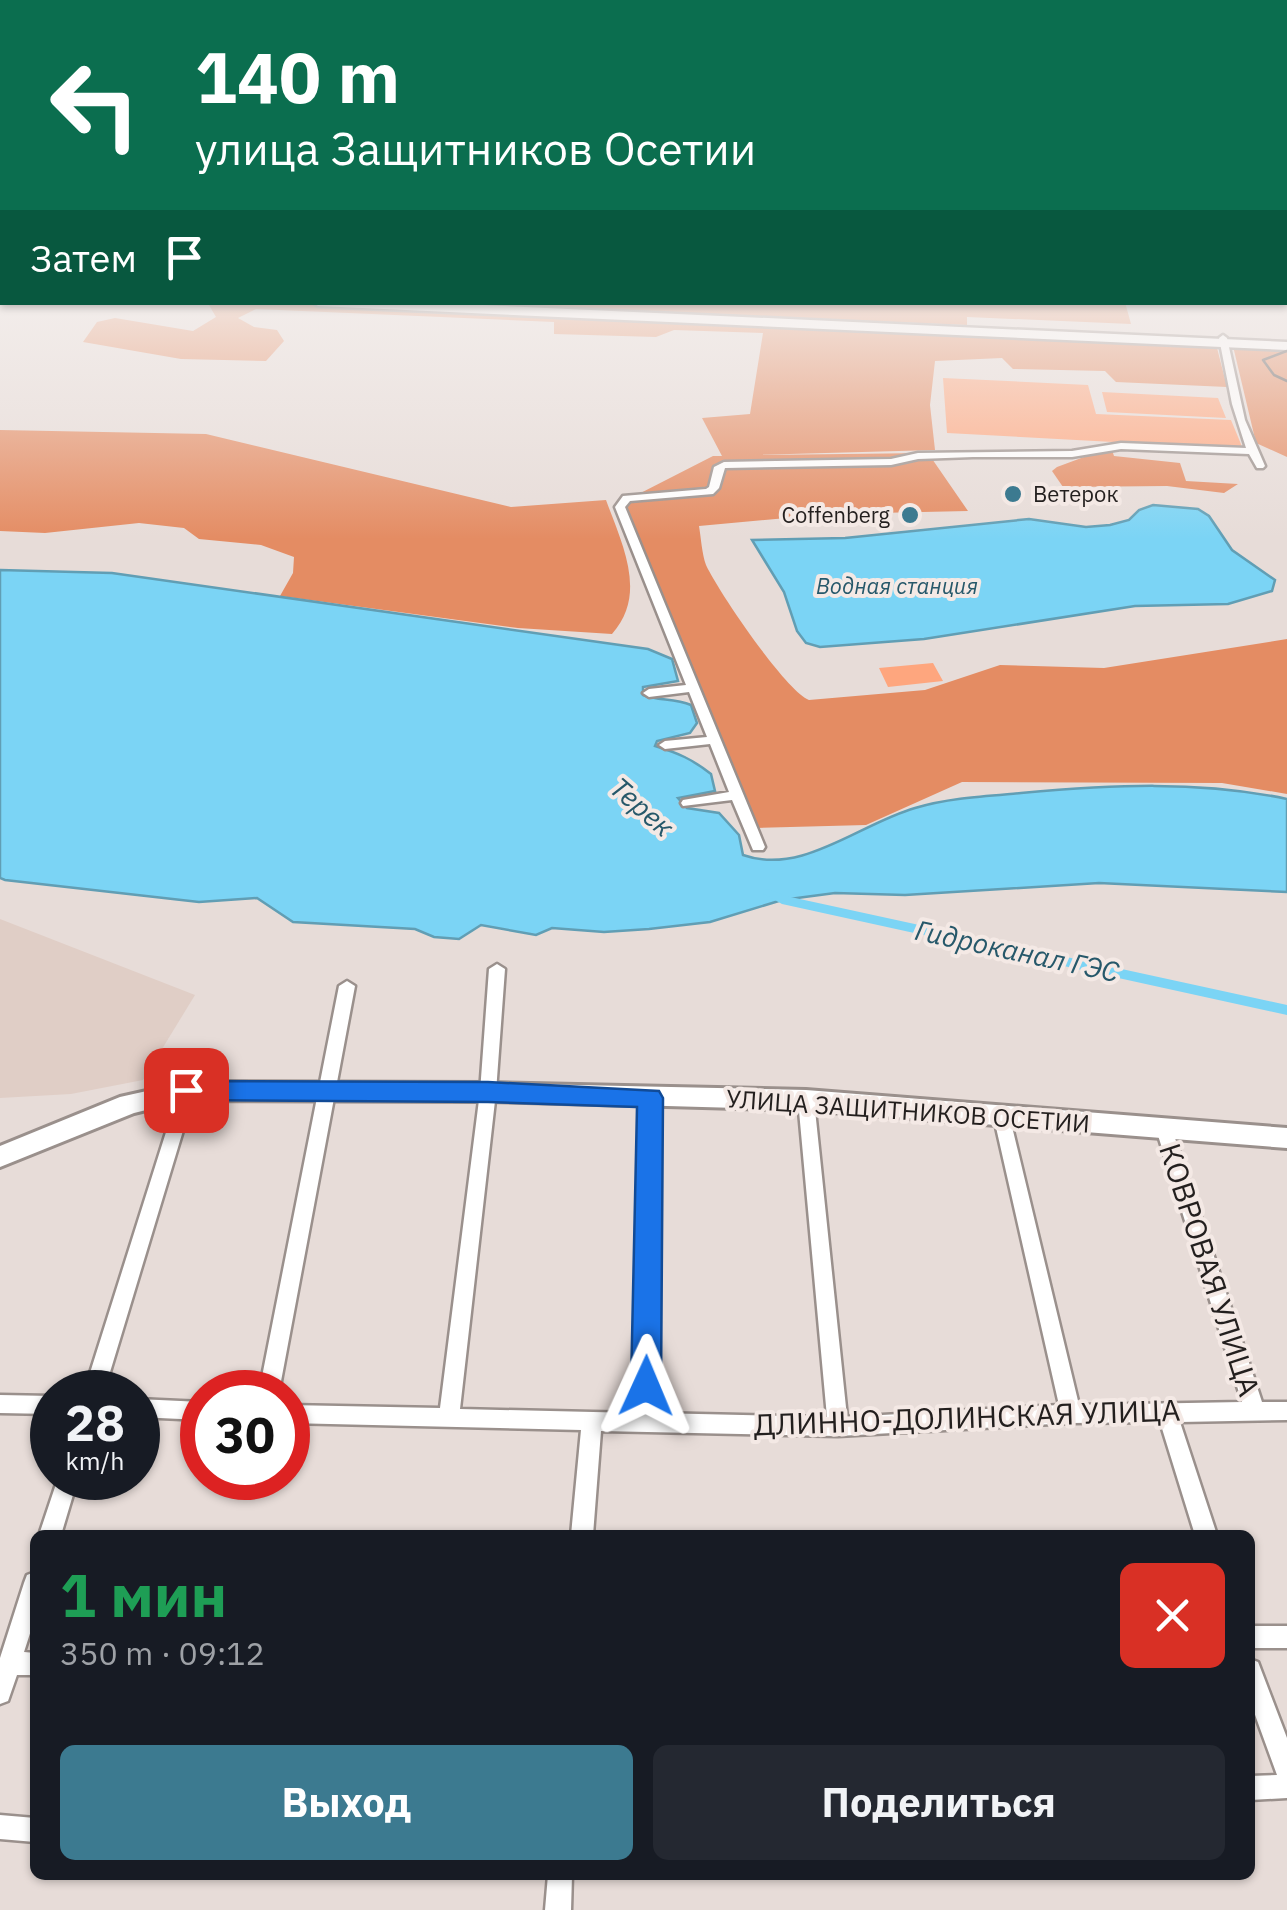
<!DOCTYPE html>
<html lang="ru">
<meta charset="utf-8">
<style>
body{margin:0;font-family:"IBM Plex Sans",sans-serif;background:#242831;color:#f1f3f6;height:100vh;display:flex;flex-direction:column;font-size:38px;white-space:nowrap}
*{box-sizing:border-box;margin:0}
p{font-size:32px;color:#9ea1a6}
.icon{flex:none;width:55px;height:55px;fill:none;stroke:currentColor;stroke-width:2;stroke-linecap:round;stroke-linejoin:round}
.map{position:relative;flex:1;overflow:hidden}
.drawer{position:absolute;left:30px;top:1530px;width:1225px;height:350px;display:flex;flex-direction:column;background:#171b24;border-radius:15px;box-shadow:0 2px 8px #0004}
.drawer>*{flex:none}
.top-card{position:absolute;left:0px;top:0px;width:1288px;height:305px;box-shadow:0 2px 8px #0004;background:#0b6e4f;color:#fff;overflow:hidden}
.speed{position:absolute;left:30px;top:1370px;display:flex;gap:20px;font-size:50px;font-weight:700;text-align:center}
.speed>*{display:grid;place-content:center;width:130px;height:130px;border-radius:50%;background:#171b24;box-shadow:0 2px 8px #0004;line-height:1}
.speed small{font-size:25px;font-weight:400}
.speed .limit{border:15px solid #d22;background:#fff;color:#111}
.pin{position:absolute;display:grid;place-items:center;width:85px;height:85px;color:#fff;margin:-42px;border-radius:20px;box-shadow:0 5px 15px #0006}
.me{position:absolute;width:110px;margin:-55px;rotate:1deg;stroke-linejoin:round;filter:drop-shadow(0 0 8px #0008)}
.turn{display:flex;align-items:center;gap:35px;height:210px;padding:0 30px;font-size:45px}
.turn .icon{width:130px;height:130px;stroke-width:2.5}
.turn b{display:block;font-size:70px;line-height:85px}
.then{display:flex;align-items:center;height:95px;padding:0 30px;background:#0003;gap:20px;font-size:38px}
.round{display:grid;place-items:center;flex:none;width:105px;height:105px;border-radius:15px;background:#242831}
.summary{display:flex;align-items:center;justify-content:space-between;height:170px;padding:0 30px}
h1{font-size:60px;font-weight:800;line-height:75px;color:#1e9e55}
.cta{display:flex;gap:20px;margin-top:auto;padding:20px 30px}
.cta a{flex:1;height:115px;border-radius:15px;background:#3c7a90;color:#fff;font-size:40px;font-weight:800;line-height:115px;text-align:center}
.cta a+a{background:#242831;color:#f1f3f6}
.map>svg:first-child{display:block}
.built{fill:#e0cec6}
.green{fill:#fea67e}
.forest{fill:#e48c63}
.water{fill:#7bd4f5;stroke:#619eb4;stroke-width:2.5}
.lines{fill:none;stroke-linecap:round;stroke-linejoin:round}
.canal{fill:#7bd4f5;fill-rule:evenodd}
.street-casing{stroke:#9a908c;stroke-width:5}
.secondary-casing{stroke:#9a908c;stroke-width:6}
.primary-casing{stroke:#9a908c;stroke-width:5}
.street{fill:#fff;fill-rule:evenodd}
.secondary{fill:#fff;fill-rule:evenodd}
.primary{fill:#fff;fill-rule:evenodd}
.tram{stroke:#605a58;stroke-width:2.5}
.route{fill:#1a73e8;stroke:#114b97;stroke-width:2.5}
.poi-dot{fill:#3c7a90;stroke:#f4e9e5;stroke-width:4}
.labels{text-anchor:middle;stroke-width:8;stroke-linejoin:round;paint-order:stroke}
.far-poi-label{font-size:22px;fill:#231f1e;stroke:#f4e9e5;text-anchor:start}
.far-water-label{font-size:22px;font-style:italic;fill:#26586a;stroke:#f4e9e5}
.street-label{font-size:25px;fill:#231f1e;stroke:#f4e9e5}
.water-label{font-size:28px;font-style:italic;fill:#26586a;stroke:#f4e9e5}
.near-street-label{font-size:30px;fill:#231f1e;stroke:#f4e9e5}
</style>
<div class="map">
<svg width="1287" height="1910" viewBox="0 0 1287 1910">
<rect width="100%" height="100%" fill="#e7dcd8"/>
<path class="built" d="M0,919l195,76 -52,85 -72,14 -71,4z"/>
<path class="green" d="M943,378l145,7 8,29 135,6 12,29 -296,-16z
M1102,392l116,6 8,20 -119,-6z
M933,663l10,18 -55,6 -9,-19z"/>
<path class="forest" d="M271,302l945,42 11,43 -111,-5 -11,-11 -92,-2 -11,-11 -67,3 -5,44 5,45 -179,5 172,-2 40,58 -138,3 -131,12c2,12 3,28 7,39 12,26 79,125 103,135l116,-10 75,-25 104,3 183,-29v155l-65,-11 -260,-1 -96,43 -110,3 -133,-326 90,-46h9l-20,-38 48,-4 13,-81 -89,-3 -18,7 -102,-3v-12l-298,-13 -18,9 16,9 23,3 7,11 -18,20 -85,-2 -98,-17 14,-20 18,-4 78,13 23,-14 -7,-12 -48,-2z
M1125,302l6,22 -164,-7v8l-532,-22z
M1233,346l54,2v109l-31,-14z
M0,430l206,4 305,73 95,-7c16,44 42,94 6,134l-94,-6 -238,-32 13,-23 1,-16 -33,-12 -62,-6 -15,-11 -45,-5 -94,10 -45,-2z
M1111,447l3,9 66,7 6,18 52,3 -14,9 -57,-7 -104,1 -11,-16 5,-4z"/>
<path class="water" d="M1153,505l45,4 11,7 23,34 43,30 -3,11 -44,13 -93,2 -211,33 -104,8 -14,-4 -9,-12 -13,-39 -32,-52 93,-2 184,-19 57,8 24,-2 19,-5 10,-10z
M0,570l112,3 536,76 24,10 6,22 -35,6v8c16,6 31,3 48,10l6,18 -7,10 -33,8 -2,5c23,7 37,13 56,28l4,17 -37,7 9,10 32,5 20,22 4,20c59,21 116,-31 172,-47 33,-10 71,-12 106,-15 89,-8 178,-13 266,6v93l-188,-9 -194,12 -70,-2 -53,7 -72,22 -61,7 -45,3 -52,-4 -16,7 -55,-10 -22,14 -25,-2 -19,-8 -122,-7 -36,-24 -58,4 -194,-22 -5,-2z"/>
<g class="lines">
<path class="canal" d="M769,889l17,7 501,109v10l-505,-111 -20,-11 2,-3z"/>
<g class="street-casing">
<path id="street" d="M1223,335l4,3 18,82 20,46 -2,2h-6l-8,-14 -128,-5 -49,8h-99l-55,2 -27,6 -166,3 -6,20 -6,6 -83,7 -5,6 140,340 -2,3h-10l-21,-50 -49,6 -2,-3 2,-3 46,-8 -19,-48 -45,5 -6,-4 6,-4 42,-4 -18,-45 -40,5 -6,-4 6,-4 37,-4 -71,-178 8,-11 83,-7 3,-2 5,-20 10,-5 167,-3 27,-6 154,-2 49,-8 125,5 -14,-44 -13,-66z
M497,964l8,5 -9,123 -36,317 175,4 7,-315 2,-4h12l2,4 -3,315 172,4 -29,-317 2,-4h12l2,4 33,317 212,-12 -66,-291 2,-5 6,-1 6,1 2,5 70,291 163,-3 -86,-273 2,-5 6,-2 6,2 2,5 90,273h25v18l-107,2 37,113h-22l-35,-113 -89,1 -233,13 -237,-5 -8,104h-22l10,-105 -293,-7v-18l152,3 40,-316 9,-123z
M347,981l8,5 -76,406h-20l80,-406z
M187,1085l6,2 2,4 -91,301h-20l95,-301 2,-4z
M0,1395l52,1v18l-52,-1z
M138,1399l64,3v18l-64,-3z
M58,1478h20l-17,57h-22z
M35,1572v46l-11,34 11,1v22h-18l-9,26 -8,3v-46l24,-75 3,-8z
M1250,1626h37v22h-37z
M1250,1659l8,3 29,76v60l-37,2v-24l27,-1 -27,-74z
M0,1815l35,3v24l-35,-3z
M548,1875h24l-1,35h-26z"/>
</g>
<g class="secondary-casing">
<path id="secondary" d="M187,1082l301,1 318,7 481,38v20l-481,-38 -318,-9 -301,-1 -53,13 -134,54v-21l120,-49z"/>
</g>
<g class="primary-casing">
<path id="primary" d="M312,302h105l870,40v8l-969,-44z"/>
</g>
<use href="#street" class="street"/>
<use href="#secondary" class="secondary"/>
<use href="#primary" class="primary"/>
<path class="tram" d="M1287,351l-24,9 11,15 13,6"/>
</g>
<linearGradient id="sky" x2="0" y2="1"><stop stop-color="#7cc1ed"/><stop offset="0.5" stop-color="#f4efed"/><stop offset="1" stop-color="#f4efed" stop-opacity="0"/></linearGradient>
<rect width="1287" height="539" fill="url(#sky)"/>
<path class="route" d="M186,1081l302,1 171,9 4,7 -2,288 -4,10 -11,4 -11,-4 -4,-10 6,-279 -149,-5 -302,-2 -8,-3 -4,-7 4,-6z"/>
<g class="poi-dot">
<circle cx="1013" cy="494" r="10"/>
<circle cx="910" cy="515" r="10"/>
</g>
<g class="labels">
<g class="far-poi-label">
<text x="1033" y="502">Ветерок</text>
<text x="890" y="523" text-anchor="end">Coffenberg</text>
</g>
<g class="far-water-label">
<text x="897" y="594">Водная станция</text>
</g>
<g class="street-label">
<text transform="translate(908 1111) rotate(4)" y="9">УЛИЦА ЗАЩИТНИКОВ ОСЕТИИ</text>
</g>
<g class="water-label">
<text transform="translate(642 807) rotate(41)" y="10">Терек</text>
<text transform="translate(1017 951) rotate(12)" y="10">Гидроканал ГЭС</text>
</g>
<g class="near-street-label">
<text transform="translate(1209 1270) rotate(72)" y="10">КОВРОВАЯ УЛИЦА</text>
<text transform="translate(967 1418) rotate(-2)" y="10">ДЛИННО-ДОЛИНСКАЯ УЛИЦА</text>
</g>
</g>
</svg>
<div class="speed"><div>28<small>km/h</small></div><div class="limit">30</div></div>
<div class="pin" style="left:186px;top:1090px;background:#d93025"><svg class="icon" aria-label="arrive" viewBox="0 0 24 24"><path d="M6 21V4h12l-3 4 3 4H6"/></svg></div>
<svg class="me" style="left:646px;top:1386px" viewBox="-20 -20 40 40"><path d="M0-17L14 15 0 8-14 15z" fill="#1a73e8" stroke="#fff" stroke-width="4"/></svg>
<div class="top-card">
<div class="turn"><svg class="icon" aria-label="left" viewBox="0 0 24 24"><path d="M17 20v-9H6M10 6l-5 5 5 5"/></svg><div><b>140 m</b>улица Защитников Осетии</div></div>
<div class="then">Затем<svg class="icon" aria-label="arrive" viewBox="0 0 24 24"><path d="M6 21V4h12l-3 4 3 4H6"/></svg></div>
</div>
<section class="drawer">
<div class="summary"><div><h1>1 мин</h1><p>350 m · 09:12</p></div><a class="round" style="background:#d93025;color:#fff"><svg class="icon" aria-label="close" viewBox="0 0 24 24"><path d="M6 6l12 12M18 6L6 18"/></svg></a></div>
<div class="cta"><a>Выход</a><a>Поделиться</a></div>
</section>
</div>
